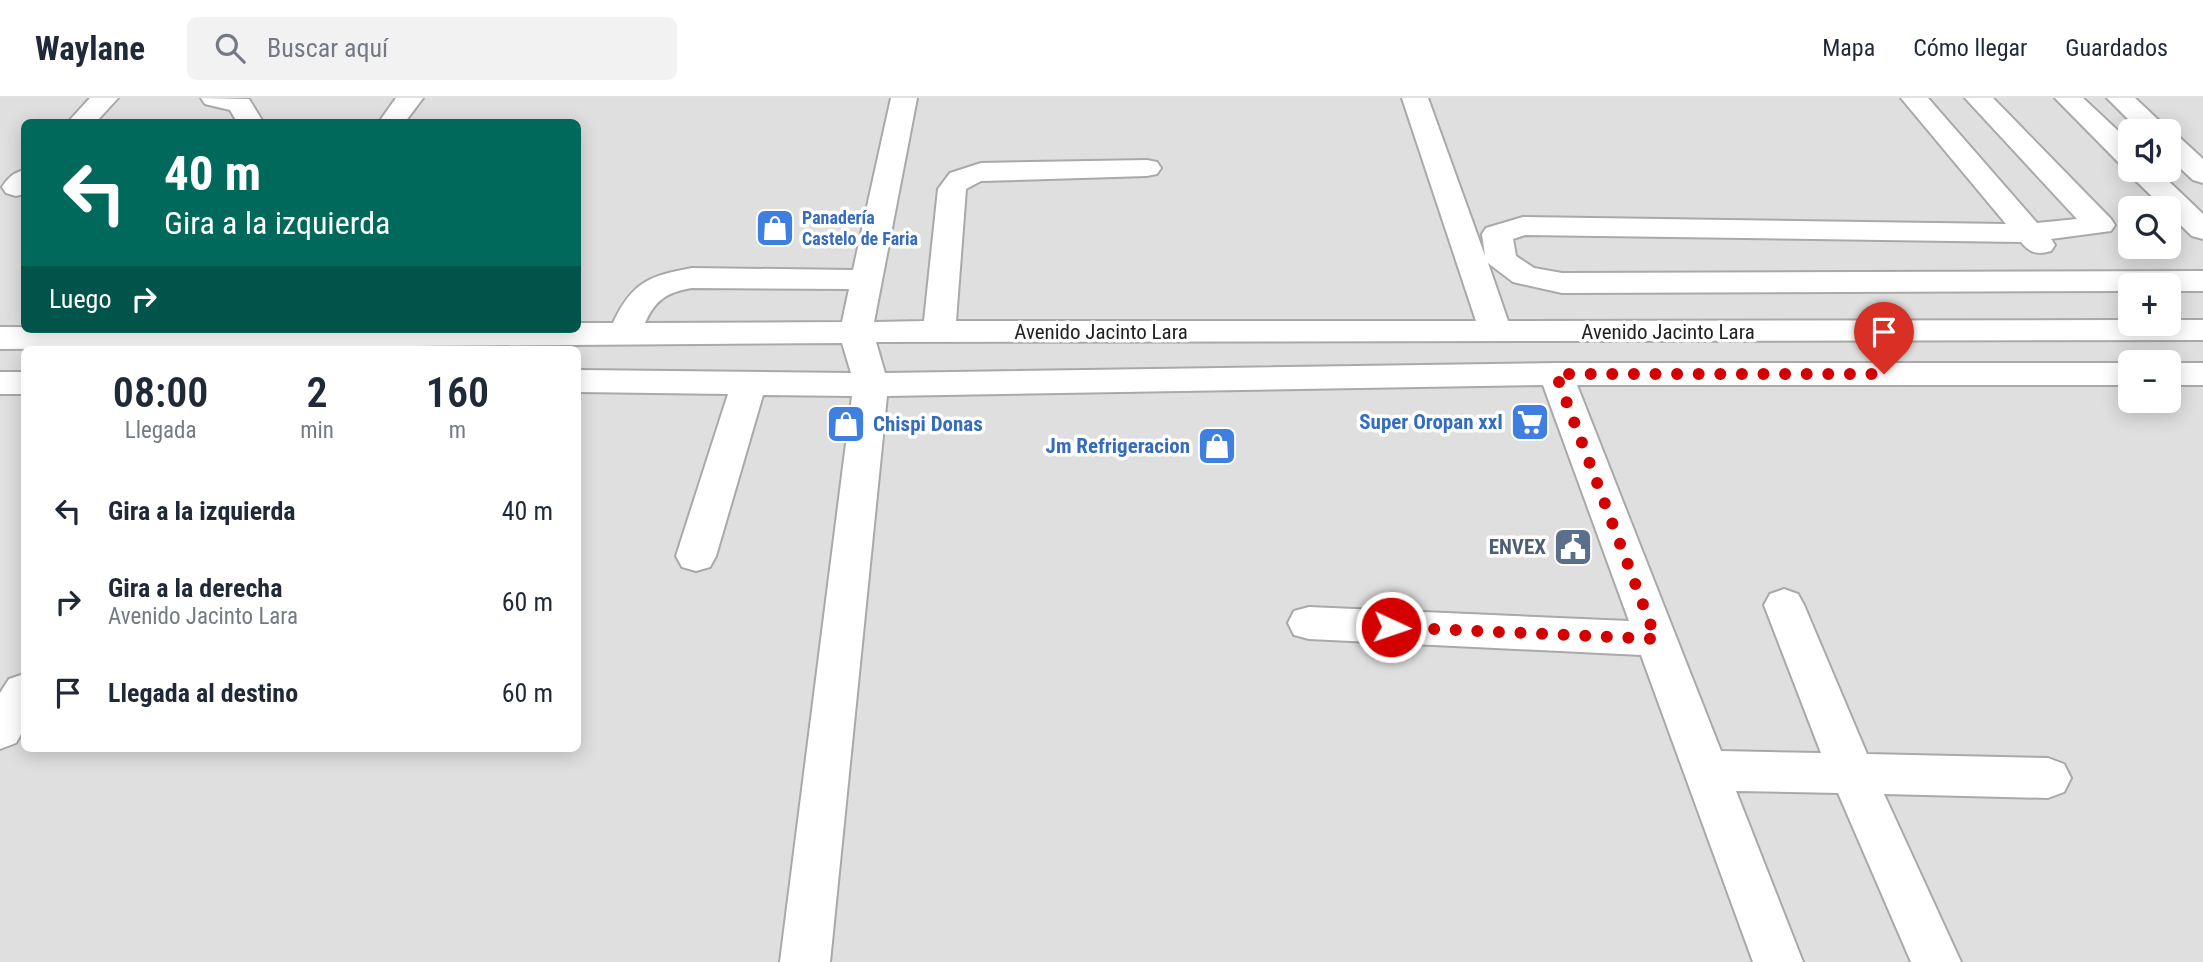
<!DOCTYPE html>
<html lang="es">
<meta charset="utf-8">
<style>
body{margin:0;font-family:"Roboto Condensed",sans-serif;background:#f2f2f3;color:#1f2937;height:100vh;display:flex;flex-direction:column;font-size:26px;white-space:nowrap}
*{box-sizing:border-box;margin:0}
p{font-size:23px;color:#747a83}
.icon{flex:none;width:38px;height:38px;fill:none;stroke:currentColor;stroke-width:2;stroke-linecap:round;stroke-linejoin:round}
.map{position:relative;flex:1;overflow:hidden}
.details{position:absolute;left:21px;top:248px;width:560px;height:406px;display:flex;flex-direction:column;background:#fff;border-radius:10px;box-shadow:0 4px 18px #0003}
.details>*{flex:none}
.hud{position:absolute;left:21px;top:21px;width:560px;height:214px;border-radius:10px;box-shadow:0 4px 18px #0003;background:#00695c;color:#fff;overflow:hidden}
.fabs{position:absolute;left:2118px;top:21px;display:grid;gap:14px}
.fabs a{display:grid;place-items:center;width:63px;height:63px;border-radius:10px;background:#fff;box-shadow:0 4px 18px #0003;font-size:35px}
.pin{position:absolute;display:grid;place-items:center;width:60px;height:60px;color:#fff;margin:-72px -30px;border-radius:50% 50% 50% 0;rotate:-45deg;box-shadow:0 0 7px #0007}
.pin .icon{rotate:45deg}
.me{position:absolute;width:77px;margin:-38px;rotate:93deg;stroke-linejoin:round;filter:drop-shadow(0 0 5px #0008)}
.turn{display:flex;align-items:center;gap:24px;height:147px;padding:0 28px;font-size:32px}
.turn .icon{width:91px;height:91px;stroke-width:2.5}
.turn b{display:block;font-size:49px;line-height:60px}
.then{display:flex;align-items:center;height:66px;padding:0 28px;background:#0003;gap:14px;font-size:26px}
.eta{display:flex;justify-content:space-evenly;align-items:center;height:119px;text-align:center}
.eta b{font-size:42px;font-weight:600;line-height:49px}
ul{padding:0;list-style:none}
li{display:flex;align-items:center;gap:21px;height:91px;padding:0 28px}
li div{flex:1}
li b{display:block;font-size:26px}
li em{font-style:normal}
header{display:flex;align-items:center;gap:42px;box-sizing:border-box;height:98px;padding:0 35px;background:#fff;border-bottom:2px solid #e0e1e3}
header strong{font-size:33px}
nav{display:flex;gap:38px;margin-inline-start:auto;font-size:24px}
.search{width:490px;height:63px;background:#f2f2f3;display:flex;align-items:center;gap:18px;box-sizing:border-box;padding:0 24px;border-radius:10px;color:#747a83;font-size:26px}
.map>svg:first-child{display:block}
.residential{fill:#e0dfdf;fill-rule:evenodd}
.lines{fill:none;stroke-linecap:round;stroke-linejoin:round}
.minor-casing{stroke:#a9a9a9;stroke-width:4}
.minor{fill:#fff;fill-rule:evenodd}
.route{stroke:#d40000;stroke-width:12;stroke-dasharray:0 21.6}
.labels{text-anchor:middle;stroke-width:7;stroke-linejoin:round;paint-order:stroke}
.far-shop-label{font-size:18px;font-weight:bold;fill:#366cbe;stroke:#fff;text-anchor:start}
.street-label{font-size:21px;fill:#222;stroke:#fff}
.shop-label{font-size:21px;font-weight:bold;fill:#366cbe;stroke:#fff;text-anchor:end}
.service-label{font-size:21px;font-weight:bold;fill:#4e5e75;stroke:#fff;text-anchor:end}
</style>
<header>
<strong>Waylane</strong>
<div class="search"><svg class="icon" aria-label="search" viewBox="0 0 24 24"><circle cx="10" cy="10" r="6"/><path d="M15 15l6 6"/></svg>Buscar aquí</div>
<nav><a>Mapa</a><a>Cómo llegar</a><a>Guardados</a></nav>
</header>
<div class="map">
<svg width="2203" height="864" viewBox="0 0 2203 864">
<rect width="100%" height="100%" fill="#f2efe9"/>
<path class="residential" d="M0,0h2203v864h-2203zM24,24h554v207h-554zM2130,33h38v39h-38zM2130,110h38v39h-38zM2130,187h38v39h-38zM24,252h554v399h-554zM2130,264h38v39h-38z"/>
<g class="lines">
<g class="minor-casing">
<path id="minor" d="M90,0h28l-22,24h-28z
M201,0l48,1 14,23h-26l-7,-12 -25,-6z
M396,0h27l-18,24h-26z
M891,0h26l-43,224 50,-1 14,-132 12,-16 31,-10 166,-3 10,2 4,6 -4,6 -10,2 -166,5 -15,8 -10,132h520l-74,-223h26l57,158 -3,-22 4,-6 37,-11 483,7 -105,-126h27l109,125 40,-4 -112,-121h28l118,121 4,6 -4,6 -60,8 4,6 -4,6c-14,4 -21,2 -30,-9l-496,-7 -12,4 3,17 18,12 28,5 641,-2v20h-35v-6h-38v6l-568,2 -49,-11 -25,-19 20,58 622,-1v4h38v-4h35v20l-1327,2 9,31 671,-10h574v22h-553l144,366 100,2 -57,-148 6,-11 14,-5 14,5 6,11 63,149 181,4 16,6 7,14 -7,14 -16,6 -164,-4 77,168h-50l-73,-169 -102,-2 67,171h-50l-112,-307 -332,-16 -15,-4 -6,-12 6,-12 15,-4 320,14 -86,-236 -656,11 -57,566h-50l72,-566 -89,-1 -47,161 -6,11 -14,4 -14,-4 -6,-11 52,-162 -150,-2v-22l273,3 -9,-30 -842,6v-22l578,2v-6h35c19,-41 36,-47 79,-55l161,2zM692,190l157,1 -7,33 -197,1c10,-23 22,-31 47,-35z
M2055,0h28l47,44v28h27l46,44v25l-11,-3 -24,-23v-5h-4l-33,-32 -4,-6 2,-4 -9,-2z
M2107,0h28l35,33h-30z
M2168,36l10,2 25,23v24l-10,-3 -25,-23z
M24,72v24l-8,2 -10,-3 -4,-6c6,-9 11,-14 22,-17z
M2168,265h35v22h-35z
M0,274h24v22h-24z
M24,576v55l-8,14 -16,6v-56l9,-14z"/>
</g>
<use href="#minor" class="minor"/>
</g>
<g class="lines">
<path class="route" d="M1391,529l265,12 -100,-265h328"/>
</g>
<defs>
<g id="shop-square" transform="scale(2.0125)"><rect x="-9" y="-9" width="18" height="18" rx="4" fill="#3f7fe0" stroke="#fff"/><path d="M-5-2.5h2.3a2.7 3.5 0 0 1 5.4 0H5L5.5 6h-11ZM-1.5-2.5h3a1.5 2.3 0 0 0-3 0Z" fill="#fff"/></g>
<g id="supermarket-square" transform="scale(2.0125)"><rect x="-9" y="-9" width="18" height="18" rx="4" fill="#3f7fe0" stroke="#fff"/><path d="M-6-5.5h2.5l.6 2H6L4.5 2H-2.5L-4.4-4H-6ZM-1.5 3.2a1.3 1.3 0 1 0 .1 0ZM3 3.2a1.3 1.3 0 1 0 .1 0Z" fill="#fff"/></g>
<g id="civic-square" transform="scale(2.0125)"><rect x="-9" y="-9" width="18" height="18" rx="4" fill="#5c6f8a" stroke="#fff"/><path d="M-.6-6.5H3V-4.5H.6V-3L4-1V1h2V6H-6V1h2V-1L-.6-3ZM-1.2 2.5V6h2.4V2.5Z" fill="#fff"/></g>
</defs>
<g fill-rule="evenodd">
<use href="#shop-square" x="775" y="130"/>
<use href="#supermarket-square" x="1530" y="324"/>
<use href="#shop-square" x="846" y="326"/>
<use href="#shop-square" x="1217" y="348"/>
<use href="#civic-square" x="1573" y="449"/>
</g>
<g class="labels">
<g class="far-shop-label">
<text x="802" y="126">Panadería<tspan x="802" dy="21">Castelo de Faria</tspan></text>
</g>
<g class="street-label">
<text x="1101" y="241">Avenido Jacinto Lara</text>
<text x="1668" y="241">Avenido Jacinto Lara</text>
</g>
<g class="shop-label">
<text x="1503" y="331">Super Oropan xxI</text>
<text x="873" y="333" text-anchor="start">Chispi Donas</text>
<text x="1190" y="355">Jm Refrigeracion</text>
</g>
<g class="service-label">
<text x="1546" y="456">ENVEX</text>
</g>
</g>
</svg>
<div class="fabs">
<a><svg class="icon" aria-label="sound" viewBox="0 0 24 24"><path d="M4 9h4l5-4v14l-5-4H4zM17 9q2 3 0 6"/></svg></a>
<a><svg class="icon" aria-label="search" viewBox="0 0 24 24"><circle cx="10" cy="10" r="6"/><path d="M15 15l6 6"/></svg></a>
<a>+</a>
<a>−</a>
</div>
<div class="pin" style="left:1884px;top:276px;background:#d93025"><svg class="icon" aria-label="arrive" viewBox="0 0 24 24"><path d="M6 21V4h12l-3 4 3 4H6"/></svg></div>
<svg class="me" style="left:1391px;top:529px" viewBox="-20 -20 40 40"><circle r="17" fill="#d40000" stroke="#fff" stroke-width="3"/><path d="M0-11L8 9 0 5-8 9z" fill="#fff"/></svg>
<div class="hud">
<div class="turn"><svg class="icon" aria-label="left" viewBox="0 0 24 24"><path d="M17 20v-9H6M10 6l-5 5 5 5"/></svg><div><b>40 m</b>Gira a la izquierda</div></div>
<div class="then">Luego<svg class="icon" aria-label="right" viewBox="0 0 24 24"><path d="M7 20v-9h11M14 6l5 5-5 5"/></svg></div>
</div>
<section class="details">
<div class="eta">
<div><b>08:00</b><p>Llegada</p></div>
<div><b>2</b><p>min</p></div>
<div><b>160</b><p>m</p></div>
</div>
<ul>
<li><svg class="icon" aria-label="left" viewBox="0 0 24 24"><path d="M17 20v-9H6M10 6l-5 5 5 5"/></svg><div><b>Gira a la izquierda</b></div><em>40 m</em></li>
<li><svg class="icon" aria-label="right" viewBox="0 0 24 24"><path d="M7 20v-9h11M14 6l5 5-5 5"/></svg><div><b>Gira a la derecha</b><p>Avenido Jacinto Lara</p></div><em>60 m</em></li>
<li><svg class="icon" aria-label="arrive" viewBox="0 0 24 24"><path d="M6 21V4h12l-3 4 3 4H6"/></svg><div><b>Llegada al destino</b></div><em>60 m</em></li>
</ul>
</section>
</div>
